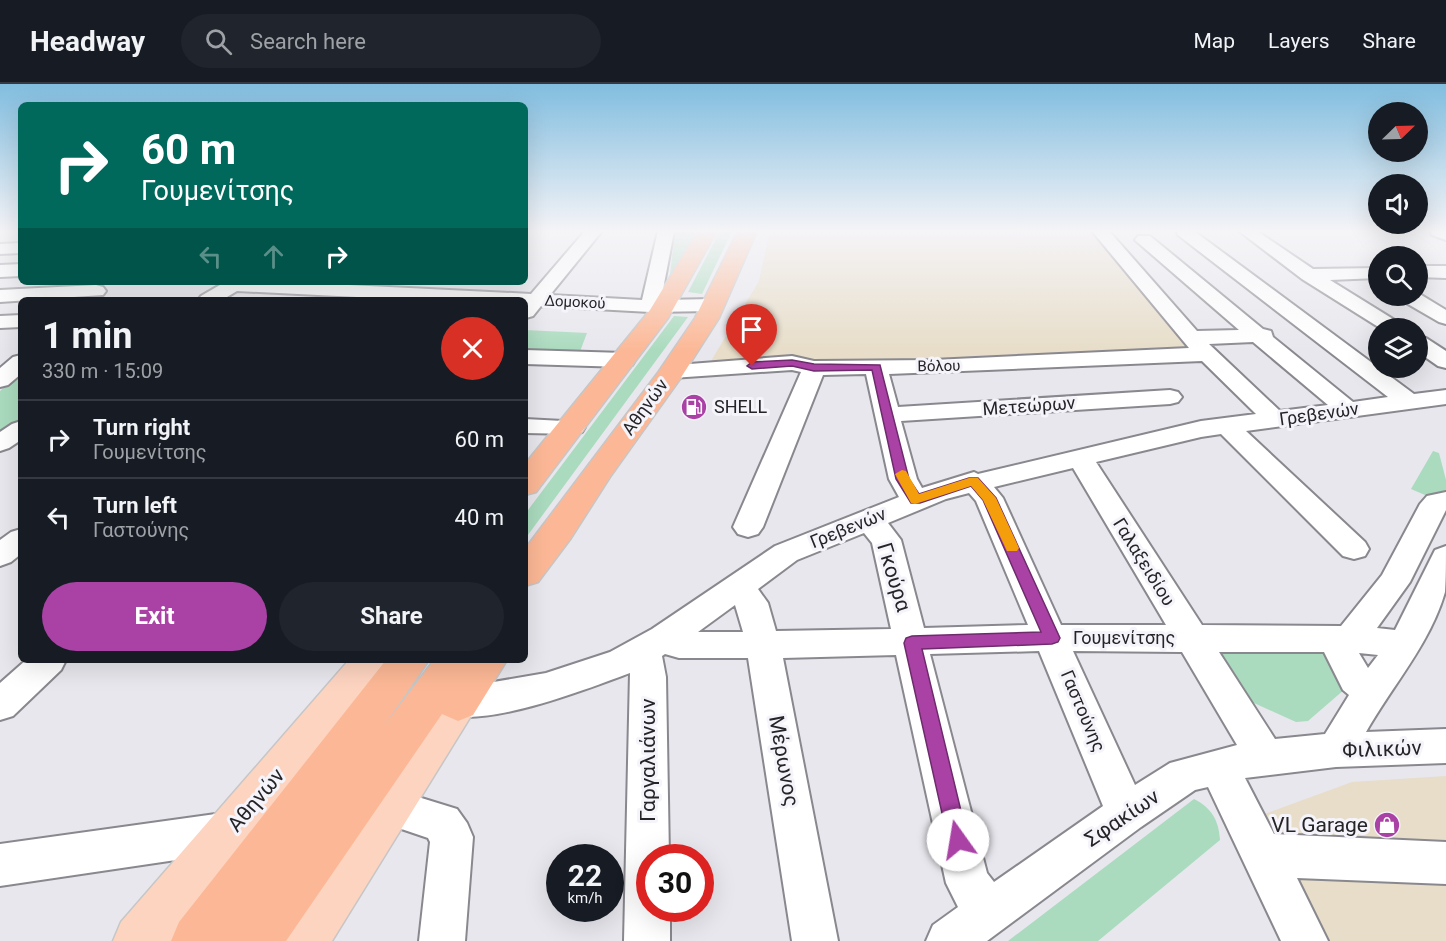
<!DOCTYPE html>
<meta charset="utf-8">
<style>
body{margin:0;font-family:Roboto,sans-serif;background:#20242c;color:#f1f3f6;height:100vh;display:flex;flex-direction:column;font-size:22px;white-space:nowrap}
*{box-sizing:border-box;margin:0}
p{font-size:20px;color:#9ea1a6}
.icon{flex:none;width:33px;height:33px;fill:none;stroke:currentColor;stroke-width:2;stroke-linecap:round;stroke-linejoin:round}
.map{position:relative;flex:1;overflow:hidden}
.details{position:absolute;left:18px;top:213px;width:510px;height:366px;display:flex;flex-direction:column;background:#171b24;border-radius:9px;box-shadow:0 6px 24px #0002}
.details>*{flex:none}
.hud{position:absolute;left:18px;top:18px;width:510px;height:183px;border-radius:9px;box-shadow:0 6px 24px #0002;background:#00695c;color:#fff;overflow:hidden}
.needle{width:39px;rotate:67deg}
.controls{position:absolute;left:1368px;top:18px;display:grid;gap:12px}
.controls a{display:grid;place-items:center;width:60px;height:60px;border-radius:50%;background:#171b24;box-shadow:0 6px 24px #0002;font-size:30px}
.speed{position:absolute;left:546px;top:760px;display:flex;gap:12px;font-size:30px;font-weight:700;text-align:center}
.speed>*{display:grid;place-content:center;width:78px;height:78px;border-radius:50%;background:#171b24;box-shadow:0 6px 24px #0002;line-height:1}
.speed small{font-size:15px;font-weight:400}
.speed .limit{border:9px solid #d22;background:#fff;color:#111}
.pin{position:absolute;display:grid;place-items:center;width:51px;height:51px;color:#fff;margin:-62px -26px;border-radius:50% 50% 50% 0;rotate:-45deg;box-shadow:0 0 6px #0007}
.pin .icon{rotate:45deg}
.me{position:absolute;width:66px;margin:-33px;rotate:347deg;stroke-linejoin:round;filter:drop-shadow(0 0 4px #0008)}
.turn{display:flex;align-items:center;gap:21px;height:126px;padding:0 24px;font-size:27px}
.turn .icon{width:78px;height:78px;stroke-width:2.5}
.turn b{display:block;font-size:42px;line-height:51px}
.lanes{display:flex;align-items:center;height:57px;padding:0 24px;background:#0003;justify-content:center;gap:30px;direction:ltr}
.lanes .off{opacity:.35}
.round{display:grid;place-items:center;flex:none;width:63px;height:63px;border-radius:32px;background:#20242c}
.head{display:flex;align-items:center;justify-content:space-between;height:102px;padding:0 24px}
h1{font-size:36px;font-weight:700;line-height:45px}
.cta{display:flex;gap:12px;margin-top:auto;padding:12px 24px}
.cta a{flex:1;height:69px;border-radius:36px;background:#aa42a6;color:#fff;font-size:24px;font-weight:700;line-height:69px;text-align:center}
.cta a+a{background:#20242c;color:#f1f3f6}
ul{padding:0;list-style:none}
li{display:flex;align-items:center;gap:18px;height:78px;padding:0 24px;border-top:2px solid #363941}
li div{flex:1}
li b{display:block;font-size:22px}
li em{font-style:normal}
header{display:flex;align-items:center;gap:36px;box-sizing:border-box;height:84px;padding:0 30px;background:#171b24;border-bottom:2px solid #363941}
header strong{font-size:28px}
nav{display:flex;gap:33px;margin-inline-start:auto;font-size:21px}
.search{width:420px;height:54px;background:#20242c;display:flex;align-items:center;gap:15px;box-sizing:border-box;padding:0 21px;border-radius:33px;color:#9ea1a6;font-size:22px}
.map>svg:first-child{display:block}
.industrial{fill:#e7ddc8}
.green{fill:#aadbbe}
.lines{fill:none;stroke-linecap:round;stroke-linejoin:round}
.minor-casing{stroke:#89888e;stroke-width:4}
.major-casing{stroke:#c6c6c7;stroke-width:3}
.highway-casing{stroke:#c6c6c7;stroke-width:3}
.minor{fill:#fff;fill-rule:evenodd}
.major{fill:#fdd4c0;fill-rule:evenodd}
.highway{fill:#fcb896;fill-rule:evenodd}
.route{fill:#aa42a6;stroke:#6e2b6c;stroke-width:1.5}
.slow{fill:#f59e0b}
.labels{text-anchor:middle;stroke-width:6;stroke-linejoin:round;paint-order:stroke}
.far-street-label{font-size:15px;fill:#252427;stroke:#f5f4fa}
.street-label{font-size:18px;fill:#252427;stroke:#f5f4fa}
.poi-label{font-size:18px;fill:#252427;stroke:#f5f4fa;text-anchor:start}
.near-street-label{font-size:21px;fill:#252427;stroke:#f5f4fa}
.near-poi-label{font-size:21px;fill:#252427;stroke:#f5f4fa;text-anchor:end}
</style>
<header>
<strong>Headway</strong>
<div class="search"><svg class="icon" aria-label="search" viewBox="0 0 24 24"><circle cx="10" cy="10" r="6"/><path d="M15 15l6 6"/></svg>Search here</div>
<nav><a>Map</a><a>Layers</a><a>Share</a></nav>
</header>
<div class="map">
<svg width="1446" height="857" viewBox="0 0 1446 857">
<rect width="100%" height="100%" fill="#e8e7ed"/>
<path class="industrial" d="M770,147h326l102,121 -129,8 -361,6 51,-85z
M1446,692v165h-128l-56,-126 90,-33z"/>
<path class="green" d="M675,147h22l-10,22 -17,22z
M720,147h12l-30,63 -14,-2z
M674,232l14,1 -163,222v-25z
M525,246l62,3 -8,21 -54,-3z
M21,287v49l-21,14v-43z
M1433,367l6,2 7,27v11l-21,4 -14,-6z
M1216,566h116l13,39 -37,32 -12,1 -42,-19 -16,-16z
M1194,715c18,9 25,22 26,41l-122,101h-90z"/>
<g class="lines">
<g class="minor-casing">
<path id="minor" d="M585,147h17l-52,64 92,5 16,-69h16l-13,69 52,-1 7,2 3,4 -3,4 -7,2 -63,1 -109,-6 -8,10 -7,2 -1,-18h-109l-179,-9 -15,9h-24l3,-4 24,-14h63l243,12z
M1092,147h17l88,100 42,-1 -104,-90 3,-4h12l113,93 8,2 2,6 80,65 35,-5 -210,-162 -2,-4h18l220,163 32,-4v14l-200,27 119,111 4,7 -4,7 -11,3 -11,-3 -122,-122 -20,3 -105,25 106,163 139,1 41,-51 38,-71 7,-8 19,-4v18l-36,72 -33,46 18,2 40,-80 11,-4c0,14 0,33 -1,46 -15,52 -53,94 -79,140l80,-3v34l-110,4 -91,11 29,56 172,8v42l-149,-6 31,63h-47l-73,-154 -13,3 -54,37 -154,114h-61l7,-16 25,-18 -12,-24 -50,-228 -113,3 55,283h-46l-44,-283h-69l-14,-4 -3,2 4,21 3,181h-19v51h20v32h-46l6,-268c-43,16 -143,55 -185,41l-5,-11 5,-11 13,-4 88,-15 64,-21 42,-23 123,-83 124,-49 -10,-18 -23,-105 -43,1 -60,152 -5,7 -10,3 -10,-3 -5,-7 68,-155 -9,-2 -120,8 -8,-2 -3,-5 3,-5 128,-10 22,5 119,-1 256,-12zM1253,258l75,63 -48,6 -71,-67zM1202,277l54,53 -55,7 -223,53 -4,-2 -52,16 -5,-9 -16,-58 269,-17 8,-2 4,-5 -4,-5 -8,-2 -272,17 -9,-33zM1073,384l93,157h-105l-58,-127 -9,-11zM969,409l7,8 52,124 -104,3 -23,-88 -13,-17 58,-24zM864,449l8,10 19,86 -115,2 -8,-28 -10,-14 39,-29zM735,521l8,27h-45zM1039,567l64,155 -109,76 -7,-9 -57,-219zM1073,567l109,1 55,93 -67,18 -35,22zM1219,568h105l19,38 6,5 -24,39 -50,5zM1359,569l19,2 -10,13z
M1239,147h18l56,38 65,-1v10l-48,2 71,44 3,4h-24l-78,-49z
M1430,147h16v9l-14,-5z
M21,159v10l-21,1v-10z
M21,180v12l-21,1v-12z
M1418,182h28v12l-28,-1z
M96,201l7,2 3,4 -3,4 -103,7v-12z
M1418,209l28,17v14l-7,-2 -38,-22 -3,-4h20z
M21,231v12l-21,1v-12z
M1418,253l8,1 20,13v17l-8,-2 -20,-14z
M525,266l99,3 8,2 3,5 -3,5 -8,2 -99,-3z
M21,271v19l-13,11 -8,2v-19l13,-11z
M525,335l57,3 3,5 -3,5 -9,2 -48,-1z
M21,337v19l-12,8 -9,3v-19l12,-8z
M21,445v25l-10,8 -11,4v-26l11,-8z
M26,576h40l-5,10 -48,46 -13,4v-37z
M389,704l68,21 10,14 6,14 -8,104h-46l11,-99 -2,-4 -53,-18 -6,-13 6,-13z
M230,728l15,6 6,14 -6,14 -15,6 -230,34v-42z"/>
</g>
<g class="major-casing">
<path id="major" d="M349,576h44l-6,11 -213,270h-61l8,-19z
M458,601l15,6 6,12 -147,238h-58l8,-19 161,-231z"/>
</g>
<g class="highway-casing">
<path id="highway" d="M698,147h19l-49,87 -132,174 -11,3v-31l125,-154z
M738,147h19l-38,87 -39,61 -70,98 -39,61 -33,44 -13,4v-37l132,-175 38,-56z
M386,576h43l-45,66 50,-66h73l-34,55 -15,6 -16,-7 -156,227h-115l8,-19z"/>
</g>
<use href="#minor" class="minor"/>
<use href="#major" class="major"/>
<use href="#highway" class="highway"/>
</g>
<linearGradient id="sky" x2="0" y2="1"><stop stop-color="#81bddf"/><stop offset="0.55" stop-color="#f5f4f7"/><stop offset="1" stop-color="#f5f4f7" stop-opacity="0"/></linearGradient>
<rect width="1446" height="267" fill="url(#sky)"/>
<path class="route" d="M792,276l22,4 66,1 29,114 10,15 50,-16h9l18,20 64,140 -2,4 -6,2 -130,5 46,191 -3,6 -7,3 -7,-3 -3,-6 -44,-197 2,-5 6,-2 129,-4 -58,-132 -12,-14 -51,17h-9l-15,-24 -24,-109 -58,1 -22,-5 -40,3 -5,-3 5,-4z"/>
<path class="slow" d="M902,386l4,1 13,23 50,-16h9l18,20 23,50 -2,3h-10l-24,-51 -12,-14 -56,18 -4,-1 -16,-29z"/>
<defs>
<g id="fuel-disc" transform="scale(1.35)"><circle r="9.5" fill="#aa42a6" stroke="#f5f4fa"/><path d="M-5.5-6h7V0h2V4h1.3V-2.5L3-4.5l.8-.8L6-3V5H2.5V1h-1V6h-7ZM-4.2-4.7v3.2H.2V-4.7Z" fill="#fff"/></g>
<g id="shop-disc" transform="scale(1.35)"><circle r="9.5" fill="#aa42a6" stroke="#f5f4fa"/><path d="M-5-2.5h2.3a2.7 3.5 0 0 1 5.4 0H5L5.5 6h-11ZM-1.5-2.5h3a1.5 2.3 0 0 0-3 0Z" fill="#fff"/></g>
</defs>
<g fill-rule="evenodd">
<use href="#fuel-disc" x="694" y="323"/>
<use href="#shop-disc" x="1387" y="741"/>
</g>
<g class="labels">
<g class="far-street-label">
<text transform="translate(575 218) rotate(3)" y="5">Δομοκού</text>
<text transform="translate(939 282) rotate(-1)" y="5">Βόλου</text>
</g>
<g class="street-label">
<text transform="translate(1029 322) rotate(-4)" y="6">Μετεώρων</text>
<text transform="translate(645 323) rotate(-54)" y="6">Αθηνών</text>
<text transform="translate(1319 330) rotate(-8)" y="6">Γρεβενών</text>
<text transform="translate(848 444) rotate(-22)" y="6">Γρεβενών</text>
<text transform="translate(1144 478) rotate(58)" y="6">Γαλαξειδίου</text>
<text x="1124" y="560">Γουμενίτσης</text>
<text transform="translate(1083 627) rotate(67)" y="6">Γαστούνης</text>
</g>
<g class="poi-label">
<text x="714" y="329">SHELL</text>
</g>
<g class="near-street-label">
<text transform="translate(894 493) rotate(73)" y="7">Γκούρα</text>
<text transform="translate(1382 665) rotate(-2)" y="7">Φιλικών</text>
<text transform="translate(648 676) rotate(-90)" y="7">Γαργαλιάνων</text>
<text transform="translate(784 677) rotate(80)" y="7">Μέρωνος</text>
<text transform="translate(256 716) rotate(-50)" y="7">Αθηνών</text>
<text transform="translate(1122 734) rotate(-34)" y="7">Σφακίων</text>
</g>
<g class="near-poi-label">
<text x="1368" y="748">VL Garage</text>
</g>
</g>
</svg>
<div class="controls">
<a><svg class="needle" viewBox="-14 -14 28 28"><path d="M0-13l5 13h-10z" fill="#e53935"/><path d="M0 13l5-13h-10z" fill="#9ea1a6"/></svg></a>
<a><svg class="icon" aria-label="sound" viewBox="0 0 24 24"><path d="M4 9h4l5-4v14l-5-4H4zM17 9q2 3 0 6"/></svg></a>
<a><svg class="icon" aria-label="search" viewBox="0 0 24 24"><circle cx="10" cy="10" r="6"/><path d="M15 15l6 6"/></svg></a>
<a><svg class="icon" aria-label="layers" viewBox="0 0 24 24"><path d="M12 4l9 5-9 5-9-5zM3 14l9 5 9-5"/></svg></a>
</div>
<div class="speed"><div>22<small>km/h</small></div><div class="limit">30</div></div>
<div class="pin" style="left:752px;top:282px;background:#d93025"><svg class="icon" aria-label="arrive" viewBox="0 0 24 24"><path d="M6 21V4h12l-3 4 3 4H6"/></svg></div>
<svg class="me" style="left:958px;top:756px" viewBox="-20 -20 40 40"><circle r="19" fill="#fff"/><path d="M0-13L10 11 0 6-10 11z" fill="#aa42a6"/></svg>
<div class="hud">
<div class="turn"><svg class="icon" aria-label="right" viewBox="0 0 24 24"><path d="M7 20v-9h11M14 6l5 5-5 5"/></svg><div><b>60 m</b>Γουμενίτσης</div></div>
<div class="lanes"><svg class="icon off" aria-label="left" viewBox="0 0 24 24"><path d="M17 20v-9H6M10 6l-5 5 5 5"/></svg><svg class="icon off" aria-label="ahead" viewBox="0 0 24 24"><path d="M12 20V5M6 11l6-6 6 6"/></svg><svg class="icon" aria-label="right" viewBox="0 0 24 24"><path d="M7 20v-9h11M14 6l5 5-5 5"/></svg></div>
</div>
<section class="details">
<div class="head"><div><h1>1 min</h1><p>330 m · 15:09</p></div><a class="round" style="background:#d93025;color:#fff"><svg class="icon" aria-label="close" viewBox="0 0 24 24"><path d="M6 6l12 12M18 6L6 18"/></svg></a></div>
<ul>
<li><svg class="icon" aria-label="right" viewBox="0 0 24 24"><path d="M7 20v-9h11M14 6l5 5-5 5"/></svg><div><b>Turn right</b><p>Γουμενίτσης</p></div><em>60 m</em></li>
<li><svg class="icon" aria-label="left" viewBox="0 0 24 24"><path d="M17 20v-9H6M10 6l-5 5 5 5"/></svg><div><b>Turn left</b><p>Γαστούνης</p></div><em>40 m</em></li>
</ul>
<div class="cta"><a>Exit</a><a>Share</a></div>
</section>
</div>
